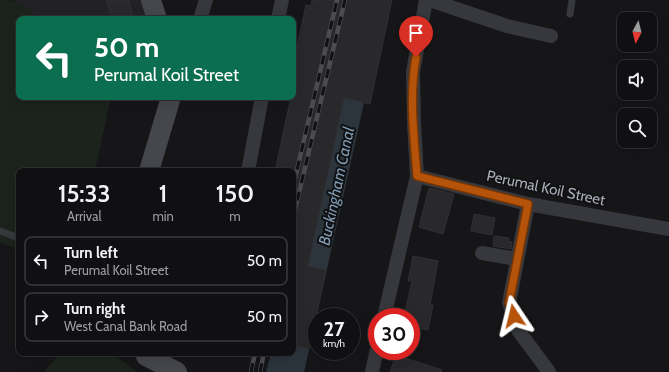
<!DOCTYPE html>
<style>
body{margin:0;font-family:Cabin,sans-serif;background:#19191b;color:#f1f3f6;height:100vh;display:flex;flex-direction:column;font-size:15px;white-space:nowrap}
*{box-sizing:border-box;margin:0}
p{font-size:13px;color:#9c9d9f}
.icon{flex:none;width:22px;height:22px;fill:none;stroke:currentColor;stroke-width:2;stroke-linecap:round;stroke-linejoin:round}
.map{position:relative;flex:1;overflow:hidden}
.panel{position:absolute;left:16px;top:168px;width:280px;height:188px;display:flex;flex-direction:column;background:#101012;border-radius:8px;box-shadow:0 4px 16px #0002,0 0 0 1px #303032}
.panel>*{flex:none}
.hud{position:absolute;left:16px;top:16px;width:280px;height:84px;border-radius:8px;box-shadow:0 4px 16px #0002,0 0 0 1px #303032;background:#0b6e4f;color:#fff;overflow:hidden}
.needle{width:26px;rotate:187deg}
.tools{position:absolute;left:617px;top:12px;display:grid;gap:8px}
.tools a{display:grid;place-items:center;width:40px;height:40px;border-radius:8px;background:#101012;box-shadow:0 4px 16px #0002,0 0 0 1px #303032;font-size:20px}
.speed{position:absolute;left:308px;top:308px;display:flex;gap:8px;font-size:20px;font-weight:700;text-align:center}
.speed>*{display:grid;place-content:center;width:52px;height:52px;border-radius:50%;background:#101012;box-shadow:0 4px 16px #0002,0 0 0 1px #303032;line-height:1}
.speed small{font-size:10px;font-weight:400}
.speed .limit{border:6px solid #d22;background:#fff;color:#111}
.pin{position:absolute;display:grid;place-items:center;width:34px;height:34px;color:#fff;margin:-41px -17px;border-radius:50% 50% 50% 0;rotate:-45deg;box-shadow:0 0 4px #0007}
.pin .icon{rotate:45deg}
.me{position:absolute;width:44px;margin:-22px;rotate:350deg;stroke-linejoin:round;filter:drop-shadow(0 0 3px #0008)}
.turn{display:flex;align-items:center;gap:14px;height:84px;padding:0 12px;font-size:18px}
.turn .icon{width:52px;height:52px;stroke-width:2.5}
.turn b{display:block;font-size:28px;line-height:34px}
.eta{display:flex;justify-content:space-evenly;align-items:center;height:68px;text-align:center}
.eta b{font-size:24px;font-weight:600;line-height:28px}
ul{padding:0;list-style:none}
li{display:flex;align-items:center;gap:12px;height:50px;margin:0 8px 6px;padding:0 4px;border:2px solid #303032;border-radius:8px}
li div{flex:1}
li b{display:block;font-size:15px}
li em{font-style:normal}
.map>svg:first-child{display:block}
.built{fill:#222225}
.green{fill:#1c231d}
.water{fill:#2c353c}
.building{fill:#29292c;stroke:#303034}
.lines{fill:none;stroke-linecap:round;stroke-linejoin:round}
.lane{stroke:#37383d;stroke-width:7}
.street{stroke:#37383d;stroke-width:14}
.secondary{stroke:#45474d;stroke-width:20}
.rail-casing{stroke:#4a4c52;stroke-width:4.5}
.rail{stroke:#111113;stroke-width:3;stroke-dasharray:9;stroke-linecap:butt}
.route-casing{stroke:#753606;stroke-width:10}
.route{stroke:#b45309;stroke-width:7}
.labels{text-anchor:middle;stroke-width:4;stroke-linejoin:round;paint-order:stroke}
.street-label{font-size:15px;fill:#a8adb8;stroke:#111113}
.water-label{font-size:16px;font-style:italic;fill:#7f9bb3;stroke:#111113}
</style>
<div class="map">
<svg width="669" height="372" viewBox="0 0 669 372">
<rect width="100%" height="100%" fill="#161618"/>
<path class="built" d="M12,0h132l8,19h-114l-16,-14z"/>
<path class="green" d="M0,0c20,0 24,6 38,19h-19v78h92l-16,74h-76v79l-19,-8z
M60,353h46l11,4 21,15h-94z"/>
<path class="water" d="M360,0h27l-83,372h-38l5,-19h22v-88z"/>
<path class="building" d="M106,0h22l6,19h-22z
M312,0h80l-22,104 -26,-6 -36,168 18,4 -17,79 -16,-3v-175h-18l16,-74h2v-31l13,-61 5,1z
M429,188l25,6 -11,40 -24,-7z
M474,214l21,4 -3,17 -21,-4z
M494,236l15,2 -1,3 4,1 -1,7 -18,-3z
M413,256l25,5 -8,44h3l-5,25 -17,-4v-9h-7l8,-36h-4z
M396,355l46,15 -1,2h-51z"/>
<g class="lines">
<path class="lane" d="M570,14l2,-14
M0,231l19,7"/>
<path class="street" d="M430,0l77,26 44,10
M200,19l6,-19
M278,19l4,-19
M248,171l14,-74
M417,176l111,28 141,25
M528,204l-19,99 9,27 31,42
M482,253l35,6
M384,317l33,-141 -3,-53 -1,-51 13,-72
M372,372l5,-23"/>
<path class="secondary" d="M151,0l6,19
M149,171l22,-74
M145,353l1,3 31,16"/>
<g class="rail-casing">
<path id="rail" d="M293,187l44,-187
M293,218l52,-218
M251,372l4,-19
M260,372l4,-19"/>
</g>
<use href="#rail" class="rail"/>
</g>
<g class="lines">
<g class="route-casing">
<path id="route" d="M416,57c-7,39 -2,80 1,119l111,28 -19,99 5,13"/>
</g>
<use href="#route" class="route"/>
</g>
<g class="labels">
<g class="street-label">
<text transform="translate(546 188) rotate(12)" y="5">Perumal Koil Street</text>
</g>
<g class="water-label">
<text transform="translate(336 186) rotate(-78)" y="6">Buckingham Canal</text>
</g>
</g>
</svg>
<div class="tools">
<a><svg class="needle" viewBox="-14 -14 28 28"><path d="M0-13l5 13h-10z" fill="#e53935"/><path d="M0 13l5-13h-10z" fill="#9c9d9f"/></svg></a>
<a><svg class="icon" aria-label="sound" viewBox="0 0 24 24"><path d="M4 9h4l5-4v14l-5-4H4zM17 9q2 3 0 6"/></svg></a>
<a><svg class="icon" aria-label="search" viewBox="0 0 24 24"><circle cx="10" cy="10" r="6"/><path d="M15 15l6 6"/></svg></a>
</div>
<div class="speed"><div>27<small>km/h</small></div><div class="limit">30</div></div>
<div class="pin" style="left:416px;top:57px;background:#d93025"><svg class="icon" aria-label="arrive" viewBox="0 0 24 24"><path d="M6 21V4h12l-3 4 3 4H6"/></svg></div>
<svg class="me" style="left:514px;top:316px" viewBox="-20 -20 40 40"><path d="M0-17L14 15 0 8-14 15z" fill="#b45309" stroke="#fff" stroke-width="4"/></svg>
<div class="hud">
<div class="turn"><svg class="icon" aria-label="left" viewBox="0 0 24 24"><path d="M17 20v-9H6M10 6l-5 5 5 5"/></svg><div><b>50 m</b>Perumal Koil Street</div></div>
</div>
<section class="panel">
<div class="eta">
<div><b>15:33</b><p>Arrival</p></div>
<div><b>1</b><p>min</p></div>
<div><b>150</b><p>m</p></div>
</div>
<ul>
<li><svg class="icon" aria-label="left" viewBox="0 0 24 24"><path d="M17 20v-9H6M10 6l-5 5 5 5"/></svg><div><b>Turn left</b><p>Perumal Koil Street</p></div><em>50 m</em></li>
<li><svg class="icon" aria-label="right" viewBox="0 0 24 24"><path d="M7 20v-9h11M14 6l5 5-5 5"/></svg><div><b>Turn right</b><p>West Canal Bank Road</p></div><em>50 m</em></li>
</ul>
</section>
</div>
